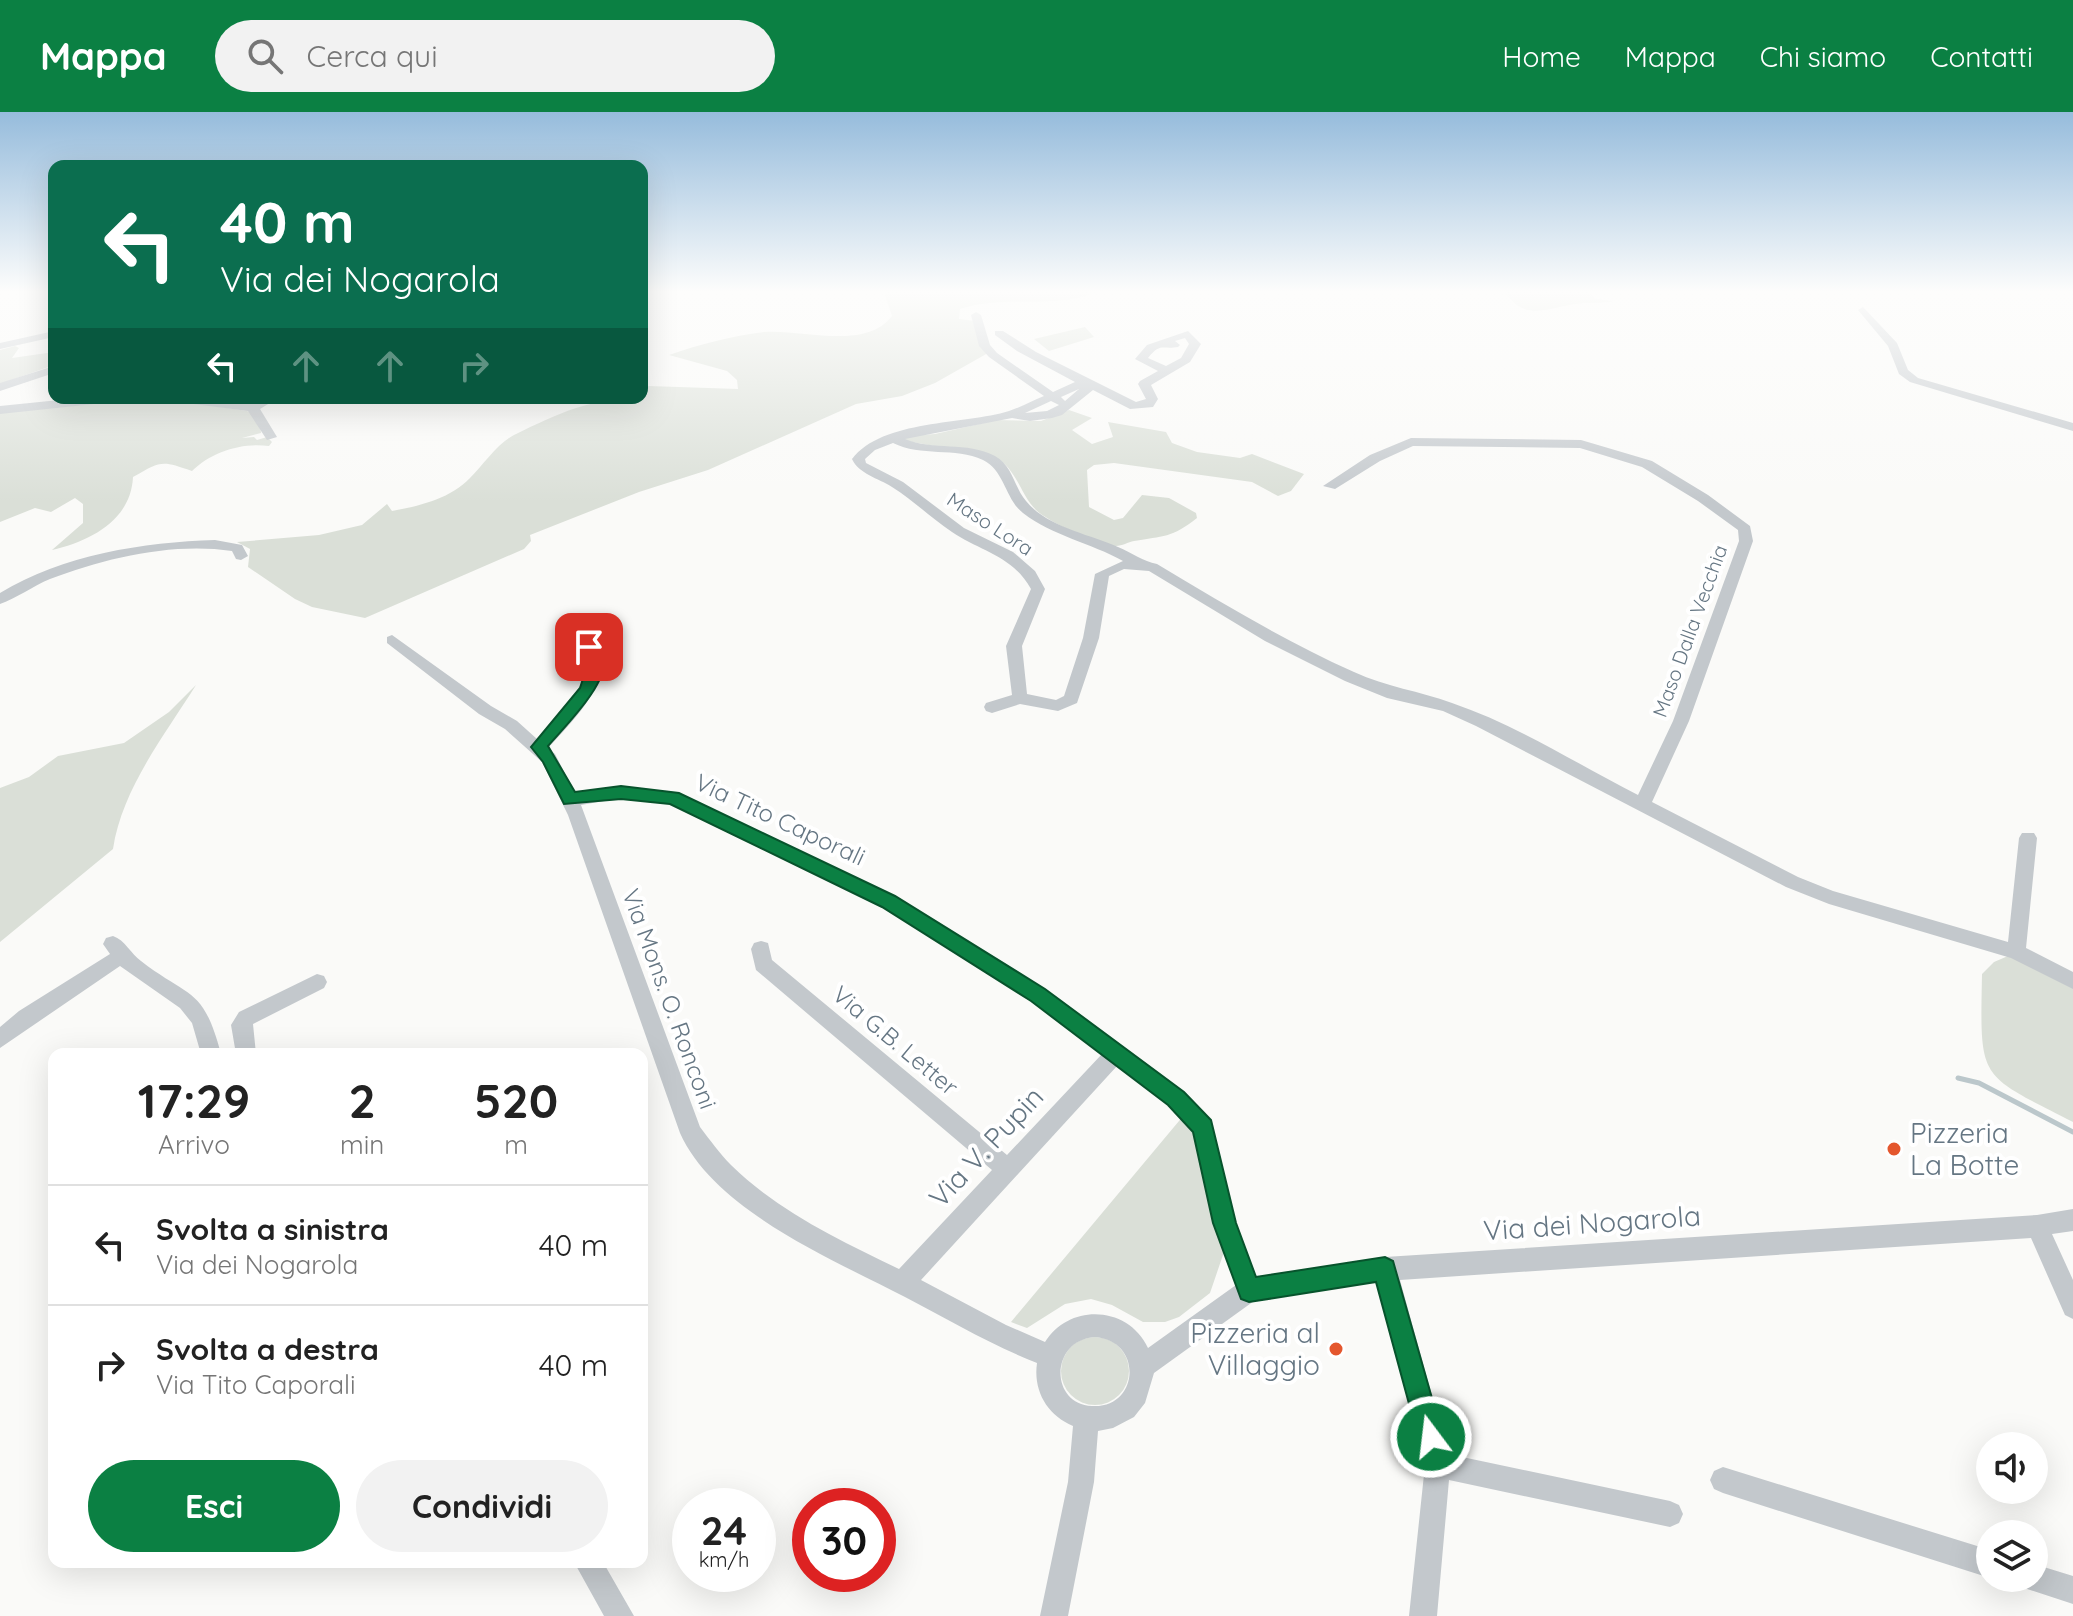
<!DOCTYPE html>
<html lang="it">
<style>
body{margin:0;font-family:Quicksand,sans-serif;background:#f2f2f2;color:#222;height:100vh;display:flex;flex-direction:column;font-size:30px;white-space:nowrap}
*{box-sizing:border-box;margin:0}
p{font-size:26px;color:#767676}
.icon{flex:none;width:44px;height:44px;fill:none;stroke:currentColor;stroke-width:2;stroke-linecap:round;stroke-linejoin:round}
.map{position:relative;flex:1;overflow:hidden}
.side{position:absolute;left:48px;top:936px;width:600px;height:520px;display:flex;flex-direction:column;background:#fff;border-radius:16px;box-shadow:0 8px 32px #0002}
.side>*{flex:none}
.top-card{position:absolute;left:48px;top:48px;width:600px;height:244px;border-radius:16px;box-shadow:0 8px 32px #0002;background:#0b6e4f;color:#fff;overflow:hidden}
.tools{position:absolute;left:1976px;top:1320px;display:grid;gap:16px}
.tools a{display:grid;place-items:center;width:72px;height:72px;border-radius:50%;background:#fff;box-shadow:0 8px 32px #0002;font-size:40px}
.speed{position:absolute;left:672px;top:1376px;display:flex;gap:16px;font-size:40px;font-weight:700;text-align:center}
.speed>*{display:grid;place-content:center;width:104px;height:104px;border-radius:50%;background:#fff;box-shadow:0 8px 32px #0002;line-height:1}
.speed small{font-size:20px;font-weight:400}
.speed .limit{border:12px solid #d22;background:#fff;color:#111}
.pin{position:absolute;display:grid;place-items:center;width:68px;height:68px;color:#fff;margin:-34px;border-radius:16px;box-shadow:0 4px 12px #0006}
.me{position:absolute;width:88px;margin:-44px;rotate:345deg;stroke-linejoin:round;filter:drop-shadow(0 0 6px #0008)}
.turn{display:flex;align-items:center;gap:28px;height:168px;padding:0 40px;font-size:36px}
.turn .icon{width:104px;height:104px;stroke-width:2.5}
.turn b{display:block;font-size:56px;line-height:68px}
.lanes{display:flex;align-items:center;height:76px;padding:0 40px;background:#0003;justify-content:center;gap:40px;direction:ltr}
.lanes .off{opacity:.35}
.eta{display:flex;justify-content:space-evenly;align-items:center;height:136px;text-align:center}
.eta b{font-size:48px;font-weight:700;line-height:56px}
.primary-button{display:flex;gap:16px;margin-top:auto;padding:16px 40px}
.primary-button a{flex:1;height:92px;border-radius:48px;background:#0b8043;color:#fff;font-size:32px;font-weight:700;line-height:92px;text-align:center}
.primary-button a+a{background:#f2f2f2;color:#222}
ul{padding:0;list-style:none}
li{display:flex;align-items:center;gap:24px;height:120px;padding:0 40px;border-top:2px solid #e0e0e0}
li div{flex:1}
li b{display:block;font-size:30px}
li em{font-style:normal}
header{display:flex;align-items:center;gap:48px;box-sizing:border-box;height:112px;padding:0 40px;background:#0b8043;color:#fff}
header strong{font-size:38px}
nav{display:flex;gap:44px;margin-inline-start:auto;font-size:28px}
.search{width:560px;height:72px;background:#f2f2f2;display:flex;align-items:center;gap:20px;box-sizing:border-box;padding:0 28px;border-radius:44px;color:#767676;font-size:30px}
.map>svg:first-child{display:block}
.green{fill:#dadfd7}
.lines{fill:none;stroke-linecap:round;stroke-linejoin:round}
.stream{stroke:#bbc7cb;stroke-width:5}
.minor{fill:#c3c8cc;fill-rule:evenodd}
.route{fill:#0b8043;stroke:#07532c;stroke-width:2}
.poi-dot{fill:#e4572e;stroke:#fff;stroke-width:3}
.labels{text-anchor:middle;stroke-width:8;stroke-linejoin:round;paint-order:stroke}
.far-street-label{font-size:20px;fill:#657683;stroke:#fff}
.street-label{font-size:24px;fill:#657683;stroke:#fff}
.near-poi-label{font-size:28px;fill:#657683;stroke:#fff;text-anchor:start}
.near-street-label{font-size:28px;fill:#657683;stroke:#fff}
</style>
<header>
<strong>Mappa</strong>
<div class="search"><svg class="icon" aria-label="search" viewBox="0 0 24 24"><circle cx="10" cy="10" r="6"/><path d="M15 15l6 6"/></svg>Cerca qui</div>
<nav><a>Home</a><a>Mappa</a><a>Chi siamo</a><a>Contatti</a></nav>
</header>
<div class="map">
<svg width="2073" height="1504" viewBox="0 0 2073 1504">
<rect width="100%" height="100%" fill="#fafaf8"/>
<path class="green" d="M884,180h213c-43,18 -93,2 -137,17l-1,10 16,2 13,32 -53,30 -33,13 -46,8 -148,66 -69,22 -109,43 1,6 -7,8 -159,69 -53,-11 -17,-8 -47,-32 2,-18 -13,-7 82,-7 43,-10 25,-21 5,7c27,-5 58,-12 78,-33 13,-13 28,-35 44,-43 45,-22 76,-37 128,-37v-10l7,-2 89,3 -1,-9 -10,-9 -58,-16c32,-11 62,-19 95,-23 40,-3 101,19 128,-16z
M1505,180h84l7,7 18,2c-14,3 -26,1 -39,3 -28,4 -50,18 -70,-12z
M1085,215l9,10 -45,14 -15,-12z
M15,234l4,2 -7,10 42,-6v13l-54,19v-34z
M177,288l70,11 12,5 2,17 -19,5 12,-1 3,3 10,-3 5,5 -3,4c-27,-4 -58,6 -77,25 -31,-11 -31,-10 -59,6 -2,43 -42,64 -81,73l31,-27v-19l-8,-6 -24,14 -16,-4 -35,14v-110l72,-8z
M1069,298l23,8 -20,12 20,14 21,-7 -5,-15 58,10 6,11 25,9 43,6 12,-4 52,20 -13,17 -13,5 -26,-14 -138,-19 -20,2 -7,5 2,37 25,13 9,-2 19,-23 27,3 27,15 1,5c-25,20 -34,18 -63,23 -6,1 -12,5 -18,5 -15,1 -69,-25 -80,-36 -16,-16 -19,-41 -41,-53l-94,-17 5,-4 29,-2 62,-14 44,1z
M196,573c-32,51 -74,104 -83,164l-113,93v-154l29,-11 29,-21 66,-13 45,-31z
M2008,844l65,28v138c-95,-49 -93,-40 -91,-148l12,-12z
M1184,1003l9,9 31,128 -14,41 -31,24 -14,5h-22l-31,-17 -21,-6 -26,5 -38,24 -16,-6z
M1061 1259a34 34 0 1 1 68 0a34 34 0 1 1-68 0Z"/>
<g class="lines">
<path class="stream" d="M1958,966l21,5 94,49"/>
<path class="minor" d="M1863,195l34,36 11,27 10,8 155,45v8l-163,-49 -11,-8 -11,-28 -30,-36z
M976,200l5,3 9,30 7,8 56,39 22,-10 -58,-31 -22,-16v-4h8l33,21 100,50 10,-3 -8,-15 2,-3 18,-10 -23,-12 12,-14 41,-14 13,13 -11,18 -39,23 7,14 -5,8 -23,2 -37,-19 -31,25 -10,3 -22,3 -18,-3 -107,21c28,12 62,2 90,17 18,10 19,31 31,45 21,26 63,33 92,46 14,6 25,14 39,17 65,39 128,77 197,108 33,15 65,19 98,31 65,22 125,61 186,92l35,-74 66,-180 -1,-11 -40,-29 -56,-34 -62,-19 -167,-2 -33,15 -45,28 -12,-3 47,-31 41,-17 170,2 71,21 56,34 42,31 3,15 -64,180 -37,81 146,75 35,14 175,51 11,-104 3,-5h12l3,5 -11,110 47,24v17l-62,-31 -182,-54 -43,-17 -310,-161 -33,-15 -56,-13 -42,-17 -80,-40 -116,-70 -25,-2 -15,7 -10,62 -22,65 -19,8 -38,-7 -28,9 -6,-2 -2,-4 2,-4 26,-8 -6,-49 25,-57c-18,-33 -51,-38 -79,-57 -21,-14 -39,-32 -60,-45 -14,-9 -33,-13 -40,-28 31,-40 112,-34 157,-48 12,-4 23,-10 35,-15l-55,-39 -10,-11 -8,-31zM1185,226l4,6 -8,14 -15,8 -18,-8c13,-16 14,-8 30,-11l2,-2 -5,-4zM1079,277l-14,12 -4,-4zM1051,289l8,4 -12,6 -22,2zM893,331c28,14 62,4 90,17 22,11 22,39 40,53 30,23 68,30 100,48l-28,13 -12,64 -19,58 -8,4 -29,-6 -5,-48 23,-57 -10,-18 -22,-19 -49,-24 -61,-46 -37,-19 -1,-4 10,-9z
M54,219v6l-54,12v-6z
M54,254v7l-54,18v-8z
M79,286h126l45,6 13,-6h15l-18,11 17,28 -10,3 -19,-29 -70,-9 -84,2 -94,10v-8z
M215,428l27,5 6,11 -7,4 -5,-1 -4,-8c-59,-9 -127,7 -182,28 -17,7 -33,19 -50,25v-11c62,-38 144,-51 215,-53z
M392,523l99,71 26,15 20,18c23,-25 47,-47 53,-82l-24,-17 8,-5 20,8 12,13c-6,38 -33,65 -58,92l7,6 20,39 46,-7 57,8 218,103 149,92 138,102 28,29 25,103 20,54 129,-20 652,-42 36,-6v22l-21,3 21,46v39l-8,-4 -34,-77 -631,42 48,174 222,47 9,4 4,9 -4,9 -9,4 -221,-47 -12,136h-28l16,-151 -48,-183 -123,19 -100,72 -9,30 -11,14 -21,11 -15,3 -4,51 -26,134h-28l28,-134 5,-56c-26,-11 -40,-35 -36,-63 -46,-18 -88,-43 -132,-66 -71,-37 -190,-86 -225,-164l-112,-318 -26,-53 -37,-33 -26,-15 -92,-71v-6zM621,686l48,6 213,103 149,94 71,53 -95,101 -235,-195 -4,-17 -7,-2 -7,2 -3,6 5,21 236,200 -93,99c-59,-29 -120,-57 -168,-104 -11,-11 -21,-25 -31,-38l-119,-322zM1117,954l52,39 24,27 21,91 22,62 -88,63c-19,-42 -78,-46 -103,-6l-39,-17 -85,-45zM1095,1225c49,4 44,72 -3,69 -43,-2 -42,-66 3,-69z
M113,824c12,4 18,18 28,25 49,38 62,25 80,93h-20l-9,-31 -12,-15 -60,-42 -120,82v-21l19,-16 91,-57 -7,-10 3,-6z
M317,862l7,2 3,6 -3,6 -71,36 3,30h-20l-5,-29 8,-13z
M1723,1355l267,83v28l-267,-85 -9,-4 -4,-9 4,-9z
M574,1450h29l31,54h-30z
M2034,1452l39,12v28l-49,-16 -4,-10h14z"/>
</g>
<linearGradient id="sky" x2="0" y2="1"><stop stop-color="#96bcdc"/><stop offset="0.46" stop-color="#fdfdfc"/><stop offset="1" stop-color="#fdfdfc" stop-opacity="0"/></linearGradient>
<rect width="2073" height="391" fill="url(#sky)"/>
<path class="route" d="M589,530l14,11c10,27 -38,73 -55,93l27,46 46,-6 58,7 216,103 150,93 139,103 27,28 25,103 20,54 129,-20 8,4 50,176 -3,9 -9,3 -9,-3 -4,-9 -42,-155 -127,20 -8,-3 -28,-76 -20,-91 -25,-27 -137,-104 -149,-94 -212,-103 -49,-5 -57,5 -21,-42 -12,-15 49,-59 10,-31 -9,-10z"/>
<g class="poi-dot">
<circle cx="1894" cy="1037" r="8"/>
<circle cx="1336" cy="1237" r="8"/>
</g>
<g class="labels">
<g class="far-street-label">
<text transform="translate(990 412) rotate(33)" y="7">Maso Lora</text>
<text transform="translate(1690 519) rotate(-70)" y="7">Maso Dalla Vecchia</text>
</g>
<g class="street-label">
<text transform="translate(780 708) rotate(25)" y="8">Via Tito Caporali</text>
<text transform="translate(669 887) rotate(70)" y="8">Via Mons. O. Ronconi</text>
<text transform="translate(895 929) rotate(40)" y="8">Via G.B. Letter</text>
</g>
<g class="near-poi-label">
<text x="1910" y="1031">Pizzeria<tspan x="1910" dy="32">La Botte</tspan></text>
<text x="1320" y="1231" text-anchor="end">Pizzeria al<tspan x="1320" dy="32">Villaggio</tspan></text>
</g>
<g class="near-street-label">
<text transform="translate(986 1035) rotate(-47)" y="10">Via V. Pupin</text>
<text transform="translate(1592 1111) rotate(-4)" y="10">Via dei Nogarola</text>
</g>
</g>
</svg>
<div class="tools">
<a><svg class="icon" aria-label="sound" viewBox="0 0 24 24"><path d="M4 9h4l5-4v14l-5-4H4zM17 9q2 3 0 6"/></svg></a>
<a><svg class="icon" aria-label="layers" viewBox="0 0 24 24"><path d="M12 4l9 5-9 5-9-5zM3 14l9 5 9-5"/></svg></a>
</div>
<div class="speed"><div>24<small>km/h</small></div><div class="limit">30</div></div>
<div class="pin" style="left:589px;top:535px;background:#d93025"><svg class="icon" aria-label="arrive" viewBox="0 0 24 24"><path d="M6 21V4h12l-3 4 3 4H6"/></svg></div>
<svg class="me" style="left:1431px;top:1325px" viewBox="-20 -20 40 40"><circle r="17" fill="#0b8043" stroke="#fff" stroke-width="3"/><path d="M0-11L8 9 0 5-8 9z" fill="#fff"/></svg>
<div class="top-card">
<div class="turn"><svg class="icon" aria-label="left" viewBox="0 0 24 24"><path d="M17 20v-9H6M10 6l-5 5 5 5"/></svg><div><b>40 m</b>Via dei Nogarola</div></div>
<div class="lanes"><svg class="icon" aria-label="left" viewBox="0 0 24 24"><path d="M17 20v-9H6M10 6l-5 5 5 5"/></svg><svg class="icon off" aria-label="ahead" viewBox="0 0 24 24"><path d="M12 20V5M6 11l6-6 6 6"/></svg><svg class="icon off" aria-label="ahead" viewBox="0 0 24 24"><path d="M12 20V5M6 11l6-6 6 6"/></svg><svg class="icon off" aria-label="right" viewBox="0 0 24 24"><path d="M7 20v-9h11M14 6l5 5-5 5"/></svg></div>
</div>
<section class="side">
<div class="eta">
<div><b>17:29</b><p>Arrivo</p></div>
<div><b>2</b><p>min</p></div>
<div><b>520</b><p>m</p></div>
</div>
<ul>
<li><svg class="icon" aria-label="left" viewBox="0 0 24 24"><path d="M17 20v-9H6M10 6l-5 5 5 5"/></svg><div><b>Svolta a sinistra</b><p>Via dei Nogarola</p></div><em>40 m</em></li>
<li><svg class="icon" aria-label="right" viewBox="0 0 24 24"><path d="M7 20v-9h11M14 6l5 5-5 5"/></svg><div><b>Svolta a destra</b><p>Via Tito Caporali</p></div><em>40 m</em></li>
</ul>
<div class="primary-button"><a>Esci</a><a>Condividi</a></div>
</section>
</div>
